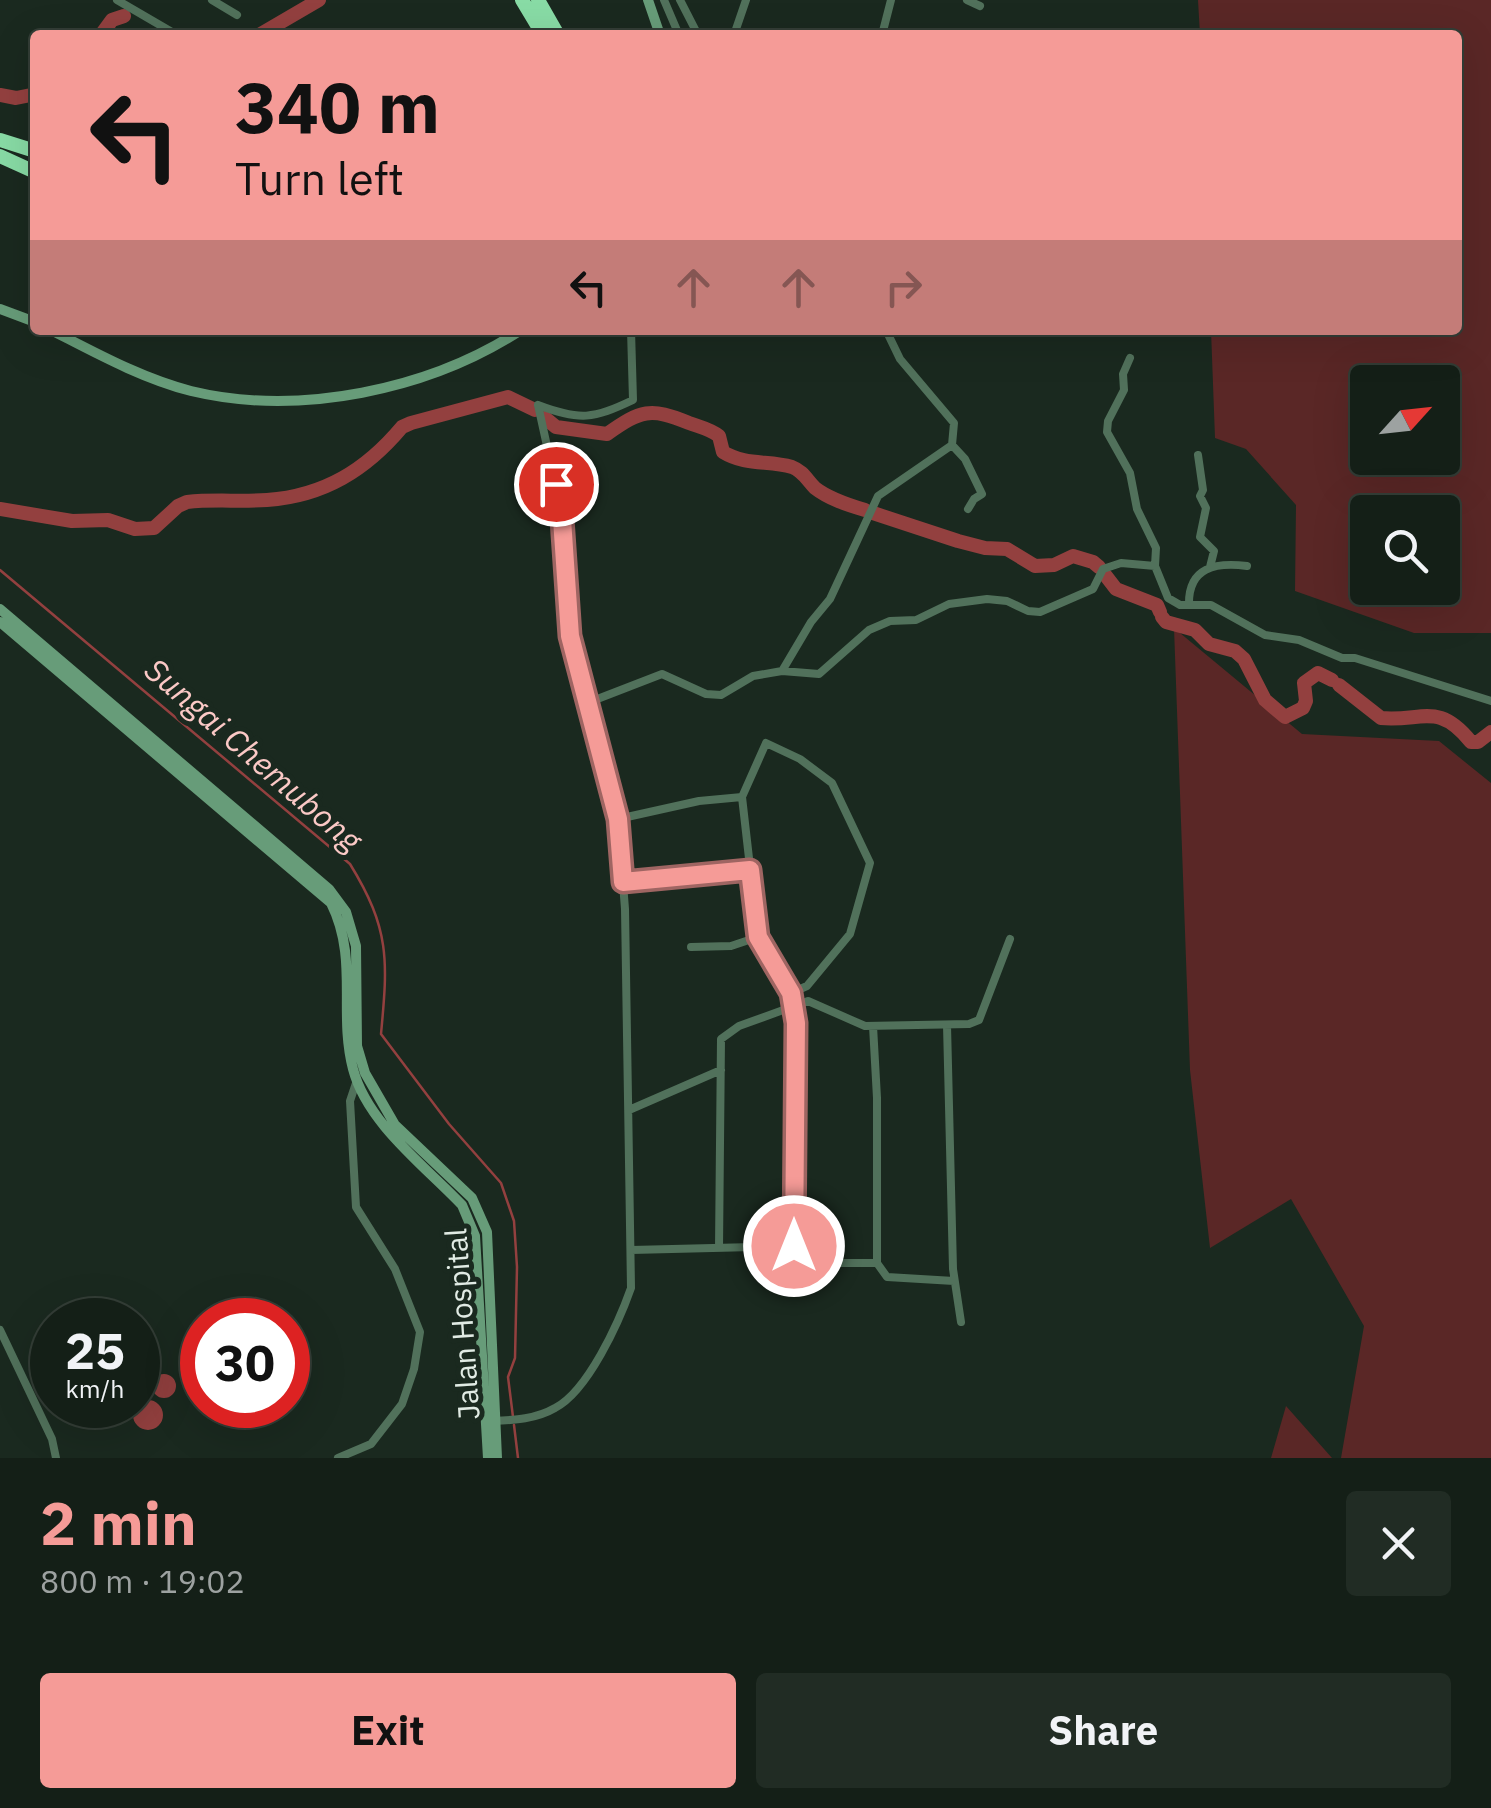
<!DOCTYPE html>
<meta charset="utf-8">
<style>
body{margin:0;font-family:"IBM Plex Sans",sans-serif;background:#212c24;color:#f1f3f6;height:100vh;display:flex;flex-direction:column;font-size:38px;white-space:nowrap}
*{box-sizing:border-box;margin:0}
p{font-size:32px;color:#9da2a1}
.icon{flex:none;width:55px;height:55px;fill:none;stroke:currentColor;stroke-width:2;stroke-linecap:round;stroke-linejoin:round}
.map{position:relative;height:1458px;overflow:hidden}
.side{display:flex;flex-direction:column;background:#141f17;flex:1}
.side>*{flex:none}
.top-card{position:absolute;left:30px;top:30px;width:1432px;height:305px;border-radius:10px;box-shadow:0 10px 40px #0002,0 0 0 2px #333d36;background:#f59b97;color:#111;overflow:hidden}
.needle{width:65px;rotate:63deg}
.tools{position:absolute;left:1350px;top:365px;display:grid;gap:20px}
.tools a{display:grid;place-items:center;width:110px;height:110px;border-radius:10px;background:#141f17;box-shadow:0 10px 40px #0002,0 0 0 2px #333d36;font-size:50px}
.speed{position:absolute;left:30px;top:1298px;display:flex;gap:20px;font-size:50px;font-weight:700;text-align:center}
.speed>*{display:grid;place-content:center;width:130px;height:130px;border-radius:50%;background:#141f17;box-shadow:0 10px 40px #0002,0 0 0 2px #333d36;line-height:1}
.speed small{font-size:25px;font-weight:400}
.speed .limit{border:15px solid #d22;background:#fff;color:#111}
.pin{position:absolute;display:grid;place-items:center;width:85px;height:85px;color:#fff;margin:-42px;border:5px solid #fff;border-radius:50%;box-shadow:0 2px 10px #0007}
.me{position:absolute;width:110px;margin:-55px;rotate:0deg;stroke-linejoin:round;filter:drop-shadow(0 0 8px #0008)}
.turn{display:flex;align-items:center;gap:35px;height:210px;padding:0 40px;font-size:45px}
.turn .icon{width:130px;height:130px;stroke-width:2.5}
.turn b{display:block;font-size:70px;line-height:85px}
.lanes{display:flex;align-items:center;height:95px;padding:0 40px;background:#0003;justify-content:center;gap:50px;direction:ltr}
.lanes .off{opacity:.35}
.round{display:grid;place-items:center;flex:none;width:105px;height:105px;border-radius:10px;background:#212c24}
.head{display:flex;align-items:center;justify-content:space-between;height:170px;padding:0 40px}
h1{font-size:60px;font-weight:800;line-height:75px;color:#f59b97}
.cta{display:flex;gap:20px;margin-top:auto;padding:20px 40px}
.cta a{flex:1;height:115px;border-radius:10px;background:#f59b97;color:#111;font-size:40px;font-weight:800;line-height:115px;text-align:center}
.cta a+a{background:#212c24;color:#f1f3f6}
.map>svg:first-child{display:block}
.green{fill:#5a2726;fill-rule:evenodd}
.water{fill:#93403f}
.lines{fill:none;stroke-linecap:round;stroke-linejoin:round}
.stream{stroke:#93403f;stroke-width:2.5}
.river{stroke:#93403f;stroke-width:14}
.street{stroke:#51715b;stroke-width:8}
.secondary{stroke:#679c79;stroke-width:10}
.highway{stroke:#88dba5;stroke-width:14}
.route-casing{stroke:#9f6562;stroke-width:25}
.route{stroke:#f59b97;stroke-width:18}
.labels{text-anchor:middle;stroke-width:10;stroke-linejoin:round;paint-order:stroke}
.street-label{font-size:30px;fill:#e1ebe4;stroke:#1a291f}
.water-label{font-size:32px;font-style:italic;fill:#fbc9c6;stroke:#1a291f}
</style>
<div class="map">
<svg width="1491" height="1458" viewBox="0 0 1491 1458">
<rect width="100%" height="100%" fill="#1a291f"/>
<path class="green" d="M1198,0h293v633h-77l-119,-42 1,-86 -50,-56 -31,-11 -4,-108h247v-295h-258zM1368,382h74v76h-74zM1442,512v76h-74v-76z
M1174,628l128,106 137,7 52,42v675h-150l23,-132 -73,-127 -81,49 -20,-178z
M1286,1406l46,52h-61z"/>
<path class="water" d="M152 1386a12 12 0 1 1 24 0a12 12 0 1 1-24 0Z
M133 1415a15 15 0 1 1 30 0a15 15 0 1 1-30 0Z"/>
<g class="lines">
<path class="stream" d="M0,570l350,294c40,65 38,96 31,170l68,90 52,59 13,38 3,46 -2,91 -7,19 5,40
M514,1425l4,33"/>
<path class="river" d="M101,35l11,-15 12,-4
M259,35l60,-35
M0,95l16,3 15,-3
M545,418l11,9 51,7c34,-24 43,-27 82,-11 11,4 21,6 30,13l4,16c23,14 45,8 69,15 11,4 15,13 23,21 14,11 33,17 50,22
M0,509l72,12 36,-1 27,9 19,-1 24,-22 9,-4c27,-3 53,0 80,-2 57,-4 99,-30 135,-73l9,-4 97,-26 27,13
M873,513l85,28 27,7 22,1 28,17 19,-1 19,-9 20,6 6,5
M1106,576l10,13 41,16 3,7
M1162,617l4,5 29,8 14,14 26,7 9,8 21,41 20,17 18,-9 3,-7 -2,-18 14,-10 14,7
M1339,685l42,33c41,4 57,-17 90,24h7l13,-10"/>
<path class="street" d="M117,0l60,35
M212,0l25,15
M664,0l15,35
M680,0l18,35
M967,0l13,6
M734,35l12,-35
M882,35l9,-35
M1130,358l-7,16 1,16 -16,31 -1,11 23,41 7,36 19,39 -1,18
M538,405c42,16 55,14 95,-5l-2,-70
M952,445l13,14 17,35 -8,5 -6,10
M1198,455l5,35 -3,6 6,12 -6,29 14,14 -4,16
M1189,605c-1,-38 27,-43 58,-39
M782,671l29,-49 19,-23 48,-103 74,-51 2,-22 -54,-64 -14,-29
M587,703l75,-29 44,20 15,1 32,-19 29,-5 37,3 50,-44 21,-9 26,-1 33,-16 38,-5 20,2 21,10 12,1 53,-23 10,-20 18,-6 34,3 13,32 12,7h31l54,30 34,5 43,18h13l136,43
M618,819l81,-18 43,-4
M623,882l127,-13
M691,947l40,-1 27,-9
M791,993l16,-7 43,-52 20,-71 -38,-80 -32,-24 -34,-16 -24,54 16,140 33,56 5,30 -2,223
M947,1025l6,244 8,53
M873,1026l4,72v165
M629,1110l92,-40
M719,1248l2,-209 18,-13 69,-25 57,25 104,-2 10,-4 31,-81
M631,1250l163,-4 13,17h70l10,14 67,4
M0,1330l52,109 4,19
M493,1421c22,-1 43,-2 62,-13 33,-17 64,-86 76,-120l-6,-379 -7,-90 -47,-183 -8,-117 -25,-114
M338,1458l33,-14 31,-40 12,-35 6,-37 -25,-63 -39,-62 -6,-106 7,-21"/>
<path class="secondary" d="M648,0l12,35
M0,309l35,13
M51,330c45,23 90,48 140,61 108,26 238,-1 330,-61
M0,609l329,280 17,23 10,34 1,100 8,27 30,52 77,73 15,34 10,226
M0,622l331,281c28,56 7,109 22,166 14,54 72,97 109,136l13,31 13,222"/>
<path class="highway" d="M522,0l21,35
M538,0l20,35
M0,140l35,11
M0,156l35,16"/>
</g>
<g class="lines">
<g class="route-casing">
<path id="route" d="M556,484l6,35 8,117 48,183 5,63 127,-12 8,67 33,56 5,30 -2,223"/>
</g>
<use href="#route" class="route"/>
</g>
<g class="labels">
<g class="street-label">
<text transform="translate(463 1324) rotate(-94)" y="10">Jalan Hospital</text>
</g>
<g class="water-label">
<text transform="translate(253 755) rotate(41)" y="11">Sungai Chemubong</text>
</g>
</g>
</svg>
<div class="tools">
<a><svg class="needle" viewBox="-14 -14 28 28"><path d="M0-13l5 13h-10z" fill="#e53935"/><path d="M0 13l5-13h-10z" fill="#9da2a1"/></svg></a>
<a><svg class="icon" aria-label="search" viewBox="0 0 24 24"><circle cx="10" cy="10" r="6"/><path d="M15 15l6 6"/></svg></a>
</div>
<div class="speed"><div>25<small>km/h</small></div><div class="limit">30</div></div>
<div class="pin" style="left:556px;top:484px;background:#d93025"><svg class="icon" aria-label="arrive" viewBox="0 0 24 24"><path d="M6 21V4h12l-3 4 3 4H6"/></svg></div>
<svg class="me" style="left:794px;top:1246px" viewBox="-20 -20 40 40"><circle r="17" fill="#f59b97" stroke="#fff" stroke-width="3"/><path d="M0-11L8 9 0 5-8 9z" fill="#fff"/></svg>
<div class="top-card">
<div class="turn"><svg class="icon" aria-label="left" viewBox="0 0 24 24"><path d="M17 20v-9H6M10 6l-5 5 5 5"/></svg><div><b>340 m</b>Turn left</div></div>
<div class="lanes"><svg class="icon" aria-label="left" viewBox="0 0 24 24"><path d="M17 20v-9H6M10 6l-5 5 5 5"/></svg><svg class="icon off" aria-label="ahead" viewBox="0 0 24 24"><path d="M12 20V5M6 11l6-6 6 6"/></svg><svg class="icon off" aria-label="ahead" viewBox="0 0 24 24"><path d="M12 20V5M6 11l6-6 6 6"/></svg><svg class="icon off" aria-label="right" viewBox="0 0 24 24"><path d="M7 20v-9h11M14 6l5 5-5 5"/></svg></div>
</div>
</div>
<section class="side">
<div class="head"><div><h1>2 min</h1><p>800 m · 19:02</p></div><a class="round"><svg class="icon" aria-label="close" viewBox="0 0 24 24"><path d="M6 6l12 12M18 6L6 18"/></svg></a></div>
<div class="cta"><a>Exit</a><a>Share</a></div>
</section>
